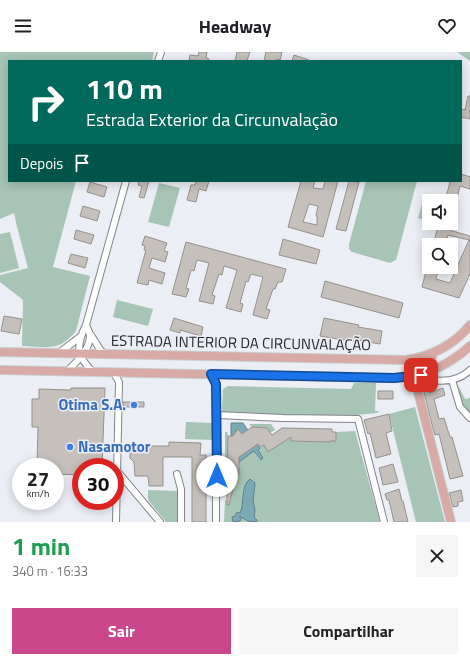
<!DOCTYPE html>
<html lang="pt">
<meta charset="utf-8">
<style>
body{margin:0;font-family:"Titillium Web",sans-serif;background:#f6f6f6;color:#202124;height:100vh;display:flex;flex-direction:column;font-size:15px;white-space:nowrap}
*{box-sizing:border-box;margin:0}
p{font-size:13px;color:#757577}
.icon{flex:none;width:22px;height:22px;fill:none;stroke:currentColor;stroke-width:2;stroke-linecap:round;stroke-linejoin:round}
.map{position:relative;height:470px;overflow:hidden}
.panel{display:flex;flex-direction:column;background:#fff;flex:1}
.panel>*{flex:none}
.guide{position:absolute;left:8px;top:8px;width:454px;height:122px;border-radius:0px;box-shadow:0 2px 10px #0003;background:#00695c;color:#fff;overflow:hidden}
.tools{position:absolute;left:422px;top:142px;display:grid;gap:8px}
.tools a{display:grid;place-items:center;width:36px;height:36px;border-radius:0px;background:#fff;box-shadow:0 2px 10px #0003;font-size:20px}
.speed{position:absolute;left:12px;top:406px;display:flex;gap:8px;font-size:20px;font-weight:700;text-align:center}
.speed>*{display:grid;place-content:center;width:52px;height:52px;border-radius:50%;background:#fff;box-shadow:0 2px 10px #0003;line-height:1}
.speed small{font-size:10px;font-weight:400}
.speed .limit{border:6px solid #d22;background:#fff;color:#111}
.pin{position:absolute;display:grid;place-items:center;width:34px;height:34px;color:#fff;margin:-17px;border-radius:8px;box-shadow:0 2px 6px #0006}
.me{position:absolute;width:44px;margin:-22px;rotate:0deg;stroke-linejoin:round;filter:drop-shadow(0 0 3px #0008)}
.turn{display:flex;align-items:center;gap:14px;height:84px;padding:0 12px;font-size:18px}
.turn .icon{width:52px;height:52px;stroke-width:2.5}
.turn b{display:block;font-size:28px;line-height:34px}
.then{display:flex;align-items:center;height:38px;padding:0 12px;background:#0003;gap:8px;font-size:15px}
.round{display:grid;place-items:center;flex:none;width:42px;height:42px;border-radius:0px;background:#f6f6f6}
.headline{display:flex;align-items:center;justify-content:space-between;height:68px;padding:0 12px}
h1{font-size:24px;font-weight:700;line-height:30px;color:#1e9e55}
.cta{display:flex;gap:8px;margin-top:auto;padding:8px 12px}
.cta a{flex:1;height:46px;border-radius:0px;background:#cb478c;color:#fff;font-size:16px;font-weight:700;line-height:46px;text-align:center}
.cta a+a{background:#f6f6f6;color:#202124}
header{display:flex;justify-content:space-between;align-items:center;height:52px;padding:0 12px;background:#fff;font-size:18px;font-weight:700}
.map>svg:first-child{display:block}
.green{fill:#a6c5b6}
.water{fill:#7ba9b6;stroke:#61828b}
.building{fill:#c5c0bb;stroke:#96918c;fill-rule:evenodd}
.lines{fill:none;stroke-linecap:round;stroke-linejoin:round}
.minor-casing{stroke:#82848a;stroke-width:8}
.major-casing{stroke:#cbcbcb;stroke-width:10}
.minor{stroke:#fff;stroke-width:6}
.major{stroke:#d7aaa6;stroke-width:8}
.route-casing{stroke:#114b97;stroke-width:10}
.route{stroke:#1a73e8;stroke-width:7}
.shop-dot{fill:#3f7fe0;stroke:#ebeef4;stroke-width:1.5}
.labels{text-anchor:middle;stroke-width:3;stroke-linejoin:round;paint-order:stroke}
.street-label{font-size:15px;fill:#252628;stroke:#ebeef4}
.shop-label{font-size:15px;font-weight:bold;fill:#366cbe;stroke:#ebeef4;text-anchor:end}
</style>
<header><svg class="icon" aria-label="menu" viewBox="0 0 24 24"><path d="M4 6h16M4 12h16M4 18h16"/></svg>Headway<svg class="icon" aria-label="heart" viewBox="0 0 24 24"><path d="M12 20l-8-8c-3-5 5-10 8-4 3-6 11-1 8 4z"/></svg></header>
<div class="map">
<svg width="470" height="470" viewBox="0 0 470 470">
<rect width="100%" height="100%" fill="#ebeef4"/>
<path class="green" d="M0,0h154l-2,9h-143v120h67l-23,86 37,9 -14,55c-17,21 -29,16 -54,15l1,-46 -23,-18v-7l28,-7 -11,-41 -3,-14 -14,6z
M457,0h13v9z
M366,129h51l-21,79 -6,3 -38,-11 -3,-3v-5z
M159,131l21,5 -11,39 -21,-5z
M425,142l14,4 -1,3h-9v20l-11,-3z
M10,180l9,36 -19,5v-39z
M117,248l36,9 -5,17 -35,-9z
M354,331h22l-1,28h4l-2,2 -21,2h-106l-26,-2 -2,-2 1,-22 5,-3 123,3z
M458,333l7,14 5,-1v15c-9,-7 -10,-18 -12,-28z
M415,355l30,115h-29l-27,-108z
M186,370l26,1 1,3v14l-28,-1z
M249,372h22l4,6 -5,3 -3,-5 -15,-1z
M355,379l25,91h-156l1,-22h2v-2l6,-7 4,-15 -2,-1 4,-1v-12l15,-11 6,9 -2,-10 6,-5 5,6 19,-12 3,-1v3l39,1v-1l6,-1v-8z
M225,380h2l1,4 -3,43z
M148,438l29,1v31h-11l-18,-22z"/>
<path class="water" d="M231,371h12l17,25 -2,2 5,8 -2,2 -7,-9 -15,11v-8l13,-6 -14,-19 -5,7h-2z
M250,427l5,4 -2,18 2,9 -1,7 3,3v2l-9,-1 -9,-5 2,3 -1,2 -7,1 -1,-5 3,-1 2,-4 3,1c5,-9 0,-27 10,-34z"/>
<path class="building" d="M199,0h8l-1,6 3,1v2l-20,-1 1,-5 8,1z
M237,0h13l-3,9h-12z
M266,0h16l-2,8 -3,-1 -1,2h-12z
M294,3l15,5v1h-17z
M468,44h2v23l-9,-2v-8l4,1z
M461,122l9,3v12l-10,-3 -7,30 -2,-1v-14h-6l5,-19 -2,-1h13z
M139,129h10l-5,17 -5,-1 3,-11 -4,-1z
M196,129h13l-3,10 -7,-2 -3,13 -9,-2 4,-15h4z
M301,129h14l-2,7 10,1 2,-8h13l-15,56 -35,-10zM309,152l9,2 -2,10h1v9l-14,-3z
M349,129l10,1 -13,49 -10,-2z
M90,130l17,5 -3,10 -17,-5z
M83,154l17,5 -3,10 -17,-5z
M439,171h12l-2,7 21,6v38l-11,24 -37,-11 5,-20h12l-3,12 14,4 19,-43 -21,-5 -3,10h-12z
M76,178l18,5 -3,9 -17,-5z
M145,184l22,7 -3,8 4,1 -3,10 -13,-4 -3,10 16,5 -3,11 -13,-4 -1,5 -11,-2 9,-33h-2l1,-4 -3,-1z
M283,187l37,11 -4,14 -37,-9z
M186,190l100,27 -4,13h-4l-3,7h-2l-7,20 4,1 -3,9 -14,-4 10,-38 -12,-3 -3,8 -2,-1 -6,22 3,1 -2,8 -15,-4 11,-38 -13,-4 -2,9 -3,-1 -7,21 3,1 -2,8 -14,-3 10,-38 -12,-3 -3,11 -3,-1 -5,18 3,1 -3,8 -14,-3z
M71,202l17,4 -3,10 -17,-5z
M325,229l78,22 -4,15 -78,-21z
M4,264l18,3 -3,15 -18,-3z
M174,266l29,9 -2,9 -21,-6v3l-10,-3z
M324,266l35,7 -1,2 24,4 -2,13 -23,-4 -1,2 -36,-6z
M422,333h5l2,8 14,-5 2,7 -11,4 5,20 5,-1 6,19h2l11,39 -13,3 -11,-45 -4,1 -2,-6z
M71,336h34l-3,79h-21v8l-26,-1v-7h-18l1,-40h-6v-28h7v-10l32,1z
M378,339h15v8h-15z
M123,350h21v5h-21z
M389,362l3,17 -6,2 5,21 -15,4 -6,-25 -2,1 -4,-14z
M252,375l15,1 5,7 10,-7 50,1v3h4v9h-6v1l-39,-1v-4l-23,15 -4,-7 -4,2 -2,-3 -19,13v17h-2l-8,31h-2v-14l-3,-1 4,-15 -1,-1 1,-38h5l5,-7 4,5z
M169,390l32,1 -1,12h6v67h-14v-65h-29v29h-14l-1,-10h-13l-1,-14 -4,-4v-12h39z
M393,412l5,18 -15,3 -4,-17z
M399,437l3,12h1l5,21h-14l-5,-22h-2l-2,-6z
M461,438l2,11 -5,1v4l-5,1 -4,-14z"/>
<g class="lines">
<g class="minor-casing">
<path id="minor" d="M158,9l3,-9
M91,283l10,16 5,3
M59,301l21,-16
M67,319c9,-8 22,-22 23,-34 0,-4 -2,-8 -4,-12
M93,320c-17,-16 -17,-27 -7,-47l40,-144
M114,321l5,9 -3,140
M211,322l5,10v138
M414,324c19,6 41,9 56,-6
M452,328l8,27 10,11
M217,363l66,3 75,1 26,103
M117,419l43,51
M177,422l4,15v33"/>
</g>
<g class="major-casing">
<path id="major" d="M0,300l406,8c26,-4 47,-14 64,-35
M432,305l-17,10 -1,9 37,146
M0,318l394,8c30,-2 53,-11 76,-32"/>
</g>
<use href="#minor" class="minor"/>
<use href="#major" class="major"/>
</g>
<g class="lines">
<g class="route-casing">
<path id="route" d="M217,424l-1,-92 -5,-10 183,4 27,-3"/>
</g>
<use href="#route" class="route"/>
</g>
<g class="shop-dot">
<circle cx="134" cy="353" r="4"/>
<circle cx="70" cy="395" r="4"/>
</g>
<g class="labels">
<g class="street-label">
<text transform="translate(241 291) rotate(1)" y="5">ESTRADA INTERIOR DA CIRCUNVALAÇÃO</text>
</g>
<g class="shop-label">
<text x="126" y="358">Otima S.A.</text>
<text x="78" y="400" text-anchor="start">Nasamotor</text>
</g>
</g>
</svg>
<div class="tools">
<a><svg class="icon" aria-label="sound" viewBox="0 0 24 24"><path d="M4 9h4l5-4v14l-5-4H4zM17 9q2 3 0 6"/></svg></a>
<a><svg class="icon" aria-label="search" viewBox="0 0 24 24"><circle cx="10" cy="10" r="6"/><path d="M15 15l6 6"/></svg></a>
</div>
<div class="speed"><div>27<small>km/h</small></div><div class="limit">30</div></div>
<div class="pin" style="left:421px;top:323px;background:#d93025"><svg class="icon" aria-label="arrive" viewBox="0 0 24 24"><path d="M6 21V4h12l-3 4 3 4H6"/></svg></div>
<svg class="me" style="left:217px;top:424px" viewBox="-20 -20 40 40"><circle r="19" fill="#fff"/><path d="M0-13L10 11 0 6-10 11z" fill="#1a73e8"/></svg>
<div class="guide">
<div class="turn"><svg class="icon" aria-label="right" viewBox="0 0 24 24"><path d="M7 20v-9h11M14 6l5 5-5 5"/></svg><div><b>110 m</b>Estrada Exterior da Circunvalação</div></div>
<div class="then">Depois<svg class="icon" aria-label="arrive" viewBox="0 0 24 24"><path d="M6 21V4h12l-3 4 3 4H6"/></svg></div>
</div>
</div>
<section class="panel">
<div class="headline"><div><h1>1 min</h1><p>340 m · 16:33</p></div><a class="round"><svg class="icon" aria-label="close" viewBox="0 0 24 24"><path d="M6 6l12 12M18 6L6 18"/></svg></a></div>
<div class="cta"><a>Sair</a><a>Compartilhar</a></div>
</section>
